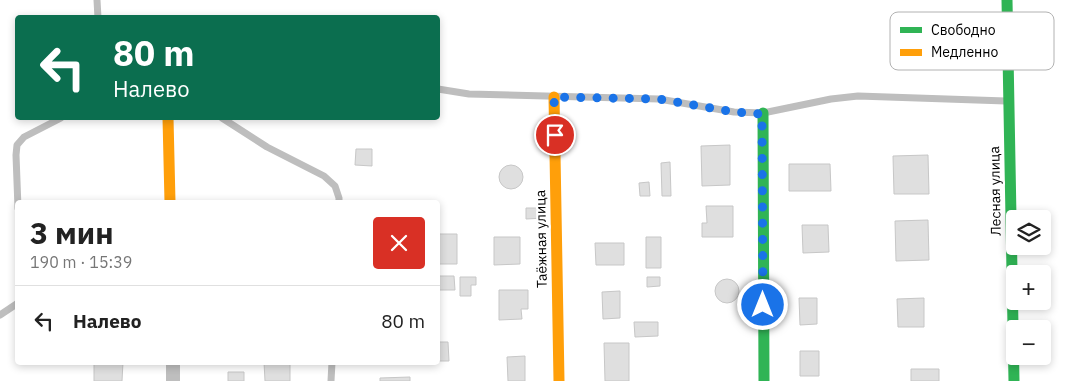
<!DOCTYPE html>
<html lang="ru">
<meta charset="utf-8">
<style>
body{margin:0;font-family:"IBM Plex Sans",sans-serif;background:#f2f2f2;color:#222;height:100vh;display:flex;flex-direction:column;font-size:19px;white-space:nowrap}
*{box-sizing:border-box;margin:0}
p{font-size:16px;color:#767676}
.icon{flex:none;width:28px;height:28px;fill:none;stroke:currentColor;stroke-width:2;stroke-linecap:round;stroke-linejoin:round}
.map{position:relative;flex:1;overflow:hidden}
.side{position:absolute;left:15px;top:200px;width:425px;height:165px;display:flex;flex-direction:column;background:#fff;border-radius:5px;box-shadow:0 2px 8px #0003}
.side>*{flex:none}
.top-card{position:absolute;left:15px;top:15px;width:425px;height:105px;border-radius:5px;box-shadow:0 2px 8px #0003;background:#0b6e4f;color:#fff;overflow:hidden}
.buttons{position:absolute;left:1006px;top:210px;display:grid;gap:10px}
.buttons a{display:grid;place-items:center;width:45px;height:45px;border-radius:5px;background:#fff;box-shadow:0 2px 8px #0003;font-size:25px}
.pin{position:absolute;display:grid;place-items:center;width:42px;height:42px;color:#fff;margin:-21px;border:2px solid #fff;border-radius:50%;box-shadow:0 1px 5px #0007}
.me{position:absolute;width:55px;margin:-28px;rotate:0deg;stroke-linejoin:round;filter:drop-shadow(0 0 4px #0008)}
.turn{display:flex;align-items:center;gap:18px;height:105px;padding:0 15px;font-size:22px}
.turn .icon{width:65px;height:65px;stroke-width:2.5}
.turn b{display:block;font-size:35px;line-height:42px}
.round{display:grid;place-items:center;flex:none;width:52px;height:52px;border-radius:5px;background:#f2f2f2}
.overview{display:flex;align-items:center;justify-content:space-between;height:85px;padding:0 15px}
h1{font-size:30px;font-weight:700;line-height:38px}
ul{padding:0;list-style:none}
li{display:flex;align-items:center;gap:15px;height:70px;padding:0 15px;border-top:1px solid #e0e0e0}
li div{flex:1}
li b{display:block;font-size:19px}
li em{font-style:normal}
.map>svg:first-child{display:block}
.building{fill:#dfdfdf;stroke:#c7c7c7}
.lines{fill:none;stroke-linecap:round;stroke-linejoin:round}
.lane{stroke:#bebebe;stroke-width:7}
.street{stroke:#bebebe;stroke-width:14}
.fast{stroke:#30b455;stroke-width:11}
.slow{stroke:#ff9f0a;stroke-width:11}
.route{stroke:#1a73e8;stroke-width:9;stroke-dasharray:0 16.2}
.labels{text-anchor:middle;stroke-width:4.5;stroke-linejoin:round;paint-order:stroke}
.street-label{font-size:14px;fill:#000;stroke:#fff}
.key{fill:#fff;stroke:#b2b2b2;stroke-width:1}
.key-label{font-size:14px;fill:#000}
</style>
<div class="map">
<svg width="1067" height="381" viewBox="0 0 1067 381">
<rect width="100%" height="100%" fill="#fff"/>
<path class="building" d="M730,145v40l-28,1 -1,-40z
M356,149h16v17l-17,-1z
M928,155l1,39h-35l-1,-38z
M670,162l1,34h-9l-1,-33z
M789,164h41l1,27h-42z
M499 177a12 12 0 1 1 24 0a12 12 0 1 1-24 0Z
M649,182l1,14h-10l-1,-13z
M706,206h27v31h-31v-14h5z
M526,208h18v10l-18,1z
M928,220l1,40 -33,1 -1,-40z
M802,225h26l1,27 -26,1z
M438,234h19v30h-19z
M494,237h26v27l-26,1z
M646,237h15v31h-15z
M595,243h29v22h-28z
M438,276h16l1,14h-17z
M460,277h16v8h-5v11h-11z
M647,277h13v9l-13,1z
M715 291a12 12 0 1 1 24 0a12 12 0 1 1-24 0Z
M499,290h29v19h-7l1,10 -23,1z
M620,291v27l-17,1 -1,-27z
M799,298h18v26l-17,1z
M924,298v29h-26l-1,-28z
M634,322h24v14l-23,1z
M438,342h10l1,19h-11z
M604,343h25v38h-24z
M800,351h19v25h-19z
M525,356v25h-17l-1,-24z
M94,362h29l-1,19h-28z
M264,362h26v19h-25z
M911,369h28v12h-28z
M228,372h16v9h-16z
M410,377v4h-30v-3z"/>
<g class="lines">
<path class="lane" d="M97,0l1,18
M438,89l31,5 190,5 75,13 29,1 68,-14 27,-3 148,5
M222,118l45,29 57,29 11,10 4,12v4
M18,208l-2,-53 1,-10 7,-8 37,-19
M0,315l18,-12
M331,381l1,-19"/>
<path class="street" d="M173,362v19"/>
<path class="fast" d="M1007,0l7,381
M763,113l1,268"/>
<path class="slow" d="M554,97l5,284
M168,118l2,84"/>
</g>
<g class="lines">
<path class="route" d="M555,135l-1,-38 105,2 75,13 28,2 1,191"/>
</g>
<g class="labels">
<g class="street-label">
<text transform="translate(995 191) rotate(-91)" y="5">Лесная улица</text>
<text transform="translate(541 239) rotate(-91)" y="5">Таёжная улица</text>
</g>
</g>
<rect x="890" y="12" width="164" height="58" rx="8" class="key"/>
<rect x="900" y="27" width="22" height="6" fill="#30b455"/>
<rect x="900" y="49" width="22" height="7" fill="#ff9f0a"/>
<g class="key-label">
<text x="931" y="35">Свободно</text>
<text x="931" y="57">Медленно</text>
</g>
</svg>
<div class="buttons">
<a><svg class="icon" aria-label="layers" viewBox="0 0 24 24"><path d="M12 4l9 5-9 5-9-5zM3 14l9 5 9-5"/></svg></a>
<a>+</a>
<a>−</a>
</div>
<div class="pin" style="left:555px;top:135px;background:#d93025"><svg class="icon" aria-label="arrive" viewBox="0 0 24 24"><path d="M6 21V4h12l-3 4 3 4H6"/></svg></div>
<svg class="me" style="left:763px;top:305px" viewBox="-20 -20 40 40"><circle r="17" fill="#1a73e8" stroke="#fff" stroke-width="3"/><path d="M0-11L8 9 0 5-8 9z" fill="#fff"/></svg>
<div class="top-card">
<div class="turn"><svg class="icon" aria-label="left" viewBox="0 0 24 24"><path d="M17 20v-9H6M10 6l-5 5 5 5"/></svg><div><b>80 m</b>Налево</div></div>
</div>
<section class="side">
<div class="overview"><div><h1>3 мин</h1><p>190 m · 15:39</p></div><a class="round" style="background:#d93025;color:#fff"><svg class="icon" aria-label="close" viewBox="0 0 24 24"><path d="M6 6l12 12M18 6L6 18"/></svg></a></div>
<ul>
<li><svg class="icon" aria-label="left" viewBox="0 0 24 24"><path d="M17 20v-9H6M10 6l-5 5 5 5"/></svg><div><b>Налево</b></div><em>80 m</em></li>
</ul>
</section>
</div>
